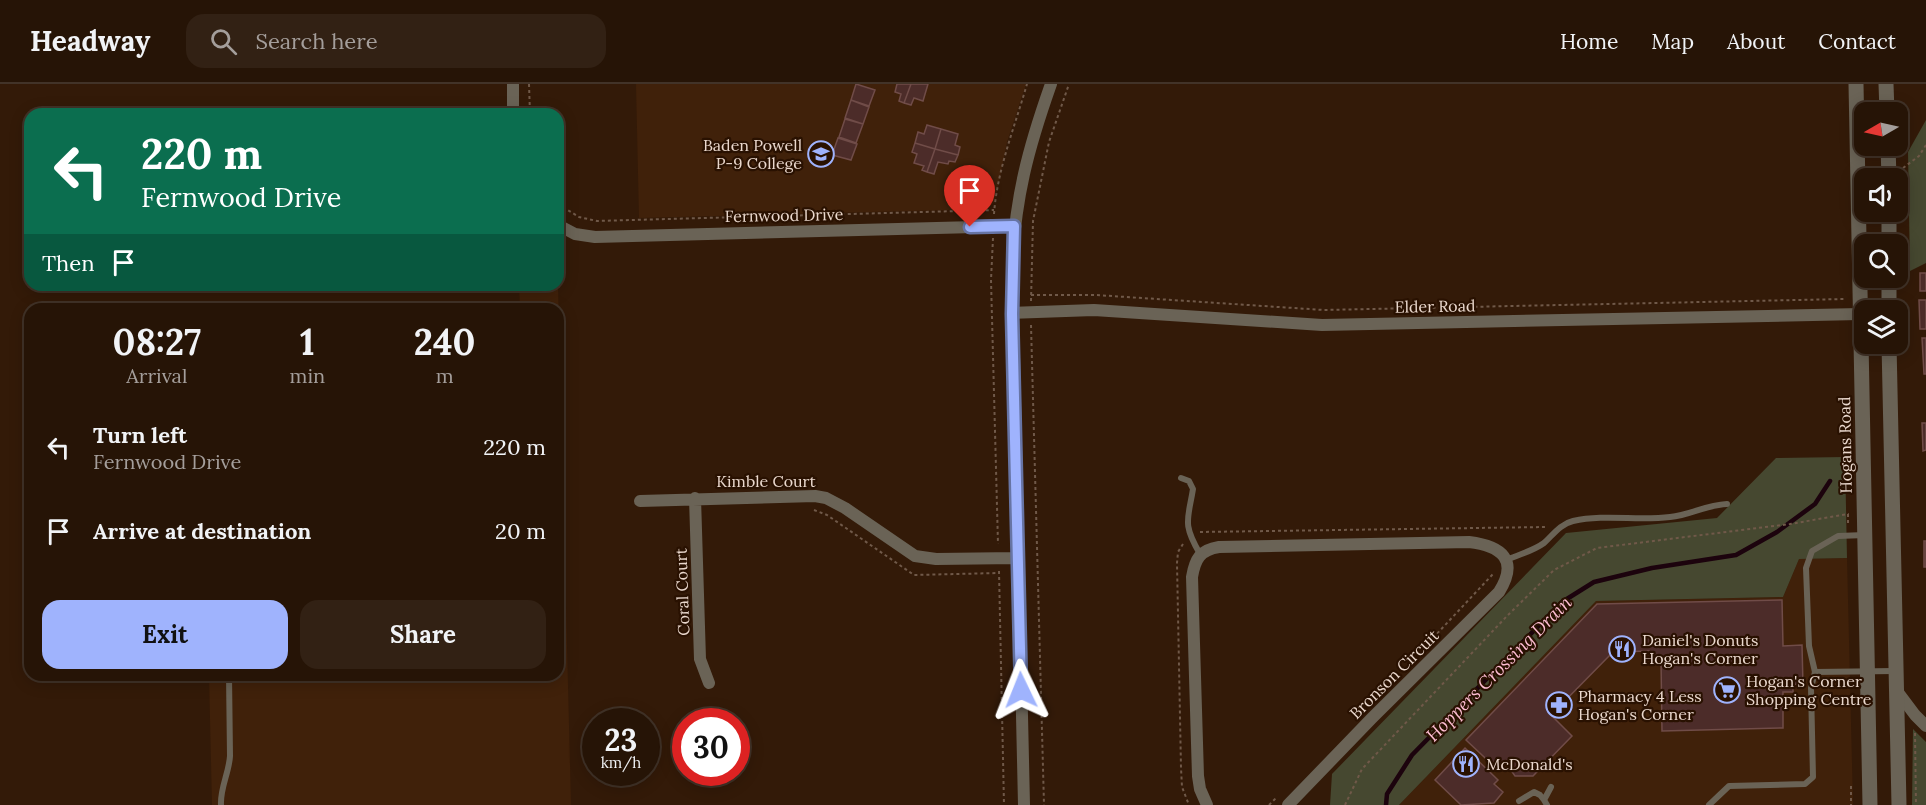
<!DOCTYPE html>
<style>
body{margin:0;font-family:Lora,serif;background:#322114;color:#f1f3f6;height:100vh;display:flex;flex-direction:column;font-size:22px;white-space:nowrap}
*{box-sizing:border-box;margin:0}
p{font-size:20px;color:#a49e9b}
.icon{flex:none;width:33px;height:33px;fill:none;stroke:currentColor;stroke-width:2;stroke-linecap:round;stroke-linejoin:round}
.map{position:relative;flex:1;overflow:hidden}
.side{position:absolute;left:24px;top:219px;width:540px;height:378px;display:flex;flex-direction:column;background:#261406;border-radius:18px;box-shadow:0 3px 15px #0003,0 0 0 2px #423328}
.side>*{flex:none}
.banner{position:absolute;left:24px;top:24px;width:540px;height:183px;border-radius:18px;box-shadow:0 3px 15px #0003,0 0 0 2px #423328;background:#0b6e4f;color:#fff;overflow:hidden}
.needle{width:39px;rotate:261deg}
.tools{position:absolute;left:1854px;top:18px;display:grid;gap:12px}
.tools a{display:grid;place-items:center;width:54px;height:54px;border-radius:12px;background:#261406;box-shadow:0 3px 15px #0003,0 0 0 2px #423328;font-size:30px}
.speed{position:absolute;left:582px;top:624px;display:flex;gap:12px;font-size:30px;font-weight:700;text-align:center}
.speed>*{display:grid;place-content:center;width:78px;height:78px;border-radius:50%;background:#261406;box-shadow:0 3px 15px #0003,0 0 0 2px #423328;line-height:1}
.speed small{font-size:15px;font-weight:400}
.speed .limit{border:9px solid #d22;background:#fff;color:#111}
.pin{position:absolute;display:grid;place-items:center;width:51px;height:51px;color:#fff;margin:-62px -26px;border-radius:50% 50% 50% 0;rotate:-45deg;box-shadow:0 0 6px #0007}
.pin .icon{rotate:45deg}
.me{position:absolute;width:66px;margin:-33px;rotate:358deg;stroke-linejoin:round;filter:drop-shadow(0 0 4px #0008)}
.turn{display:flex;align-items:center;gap:21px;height:126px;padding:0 18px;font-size:27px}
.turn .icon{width:78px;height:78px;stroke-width:2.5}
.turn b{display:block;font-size:42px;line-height:51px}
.then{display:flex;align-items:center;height:57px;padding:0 18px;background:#0003;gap:12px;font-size:22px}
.eta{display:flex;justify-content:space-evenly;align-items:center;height:102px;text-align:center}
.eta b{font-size:36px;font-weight:700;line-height:42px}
.action{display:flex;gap:12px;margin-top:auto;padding:12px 18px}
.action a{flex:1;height:69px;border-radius:18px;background:#9fb3fd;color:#111;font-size:24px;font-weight:700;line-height:69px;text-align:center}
.action a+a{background:#322114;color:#f1f3f6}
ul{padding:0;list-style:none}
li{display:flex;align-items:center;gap:18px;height:84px;padding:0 18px}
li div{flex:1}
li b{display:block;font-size:22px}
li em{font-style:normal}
header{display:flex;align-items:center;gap:36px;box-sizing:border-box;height:84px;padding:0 30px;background:#261406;border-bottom:2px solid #423328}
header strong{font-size:28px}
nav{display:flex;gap:33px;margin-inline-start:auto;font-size:21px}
.search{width:420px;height:54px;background:#322114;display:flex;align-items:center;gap:15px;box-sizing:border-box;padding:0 21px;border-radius:18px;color:#a49e9b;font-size:22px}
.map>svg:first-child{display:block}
.built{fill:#40210a}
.green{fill:#464830}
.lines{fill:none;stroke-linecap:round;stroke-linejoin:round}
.stream{stroke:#1c030d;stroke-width:4.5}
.building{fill:#4c2c29;stroke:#704c48;stroke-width:1.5}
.path{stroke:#705949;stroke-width:2;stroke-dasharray:3 3;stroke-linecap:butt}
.service{stroke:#6a6356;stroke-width:6}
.minor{stroke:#6a6356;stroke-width:12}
.tertiary{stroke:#6a6356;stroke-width:15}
.route-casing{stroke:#6774a4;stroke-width:15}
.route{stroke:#9fb3fd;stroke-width:10}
.labels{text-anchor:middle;stroke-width:4.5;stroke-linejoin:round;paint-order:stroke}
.poi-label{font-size:16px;fill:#ead8cd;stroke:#291101;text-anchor:start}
.street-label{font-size:16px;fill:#ead8cd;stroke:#291101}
.water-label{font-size:18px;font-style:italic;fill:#fdbdd2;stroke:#291101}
</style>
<header>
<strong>Headway</strong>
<div class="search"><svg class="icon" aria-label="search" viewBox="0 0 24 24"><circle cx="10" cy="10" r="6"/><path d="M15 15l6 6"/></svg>Search here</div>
<nav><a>Home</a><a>Map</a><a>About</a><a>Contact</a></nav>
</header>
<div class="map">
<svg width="1926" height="721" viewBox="0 0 1926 721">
<rect width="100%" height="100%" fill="#331a08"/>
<path class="built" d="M636,0h390l-19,58 -12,60 -8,7 -348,9z
M519,201h39l13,520h-359l-3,-130h349v-366h-38z
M1847,474l6,247h-454l197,-204 187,-4 16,-38z"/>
<path class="green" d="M1926,36v143l-16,8 -2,-119z
M1845,373l2,101 -48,1 -16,38 -187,4 -197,204h-69l2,-31 234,-241 151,-15 59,-60z
M1913,645l13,13v63h-14z"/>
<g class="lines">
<path class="stream" d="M1386,721l1,-11 25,-39 150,-153 32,-20 58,-14 84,-13 41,-23 38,-28 15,-23"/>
</g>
<path class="building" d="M856,0l19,6 -6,16 -18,-6z
M897,0h14l-7,19 -5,-2 2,-7 -6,-2z
M911,0h17l-5,17 -9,-3 -3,7 -7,-2z
M851,16l18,7 -6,17 -18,-6z
M845,35l18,5 -7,19 -17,-6z
M927,41l14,4 -6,20 -20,-6 3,-11 6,2z
M941,45l17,5 -3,11 5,2 -2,8 -23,-6z
M838,54l19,6 -6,16 -19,-5z
M915,59l20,6 -8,23 -5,-2 2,-4 -10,-3 3,-9 -5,-2z
M935,65l23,6 -3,7 -6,-1 -1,3 -10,-2 -4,12 -7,-2z
M1920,189h6v18h-6z
M1919,216h7v29h-6z
M1922,254h4v36h-2z
M1922,339h4v27l-3,1z
M1924,457h2v26h-2z
M1782,516l1,46 19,-1 1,40 -10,-1v8h-10v36l-121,3 -1,-71 -12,-9 -36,1 -62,63 21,21 -39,40h-18l-9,-13 -7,8 -33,-31 131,-136z
M1465,664l33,32 -4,4 9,8 -9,11 -33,2 -26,-25z"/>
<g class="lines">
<path class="path" d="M529,0l1,30
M1903,84l16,-12 7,-11
M558,120l21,13 18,4 397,-11
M994,130c3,-44 21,-88 33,-130
M993,154l-2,42 7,264
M1031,211h65l228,15 520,-11
M1031,217l2,-80 16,-79 20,-58
M1031,241l13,480
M814,426l13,5 87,60 85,-2
M1200,448l345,-5
M1183,460l-5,8 -1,11 4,205 1,19 7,18
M999,487l5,234
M1433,554l60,-64
M1915,649l1,72
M1851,702v19
M1269,721l7,-7
M1345,721l17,-36 145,-153 47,-46 43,-22 193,-24 58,-10v12"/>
<path class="service" d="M1181,394l8,3 4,8c-5,31 -11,34 7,65
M1506,476c12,-5 27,-9 38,-17 9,-8 16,-19 29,-22 32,-7 65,0 97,-4 21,-2 35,-12 57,-13
M1815,588l-6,-26 -3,-78 6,-17 26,-15 27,-1
M1519,717l15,-9 6,3 4,5
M221,721c-1,-17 8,-32 9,-49l-1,-81
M1547,721l-3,-5 7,-13
M1709,721l20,-19 76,-2 8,-7 -2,-89 4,-16 79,-1"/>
<path class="minor" d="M513,0v30
M558,141l17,9 20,3 419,-11
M1012,229l82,-3 228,15 538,-11
M695,414l5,161 9,24
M640,417l175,-5 11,2 19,10 70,48 21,3 81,-1
M1897,607l18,24 11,11
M1024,721l-12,-538c3,-69 16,-118 39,-183
M1207,721l-7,-16 -2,-13 -6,-199c3,-18 8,-27 27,-30l250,-5c33,4 50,18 30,50l-127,126 -84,87"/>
<path class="tertiary" d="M1856,0l14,721
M1886,0l1,28
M1888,62l1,32
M1889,160v-32
M1889,226v-32
M1889,260l10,461"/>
</g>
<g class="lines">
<g class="route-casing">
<path id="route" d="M970,143l44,-1 -2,88 9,376"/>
</g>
<use href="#route" class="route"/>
</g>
<defs>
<g id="school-ring" transform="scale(1.35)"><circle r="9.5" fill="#291101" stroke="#9fb3fd" stroke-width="1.5"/><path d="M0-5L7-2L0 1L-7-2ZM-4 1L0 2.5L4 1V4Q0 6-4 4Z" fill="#9fb3fd"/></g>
<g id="restaurant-ring" transform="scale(1.35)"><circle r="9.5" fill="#291101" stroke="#9fb3fd" stroke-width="1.5"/><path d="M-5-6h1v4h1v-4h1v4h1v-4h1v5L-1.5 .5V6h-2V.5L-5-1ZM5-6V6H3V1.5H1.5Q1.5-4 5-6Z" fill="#9fb3fd"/></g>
<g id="supermarket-ring" transform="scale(1.35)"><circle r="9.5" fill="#291101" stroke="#9fb3fd" stroke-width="1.5"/><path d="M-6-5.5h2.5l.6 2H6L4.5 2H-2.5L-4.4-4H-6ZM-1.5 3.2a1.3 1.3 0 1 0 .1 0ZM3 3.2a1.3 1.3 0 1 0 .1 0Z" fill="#9fb3fd"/></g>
<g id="pharmacy-ring" transform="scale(1.35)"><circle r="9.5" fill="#291101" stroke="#9fb3fd" stroke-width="1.5"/><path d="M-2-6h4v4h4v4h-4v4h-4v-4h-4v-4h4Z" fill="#9fb3fd"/></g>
</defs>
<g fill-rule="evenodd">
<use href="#school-ring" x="821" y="70"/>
<use href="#restaurant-ring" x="1622" y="565"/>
<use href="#supermarket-ring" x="1727" y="606"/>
<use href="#pharmacy-ring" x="1559" y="621"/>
<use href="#restaurant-ring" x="1466" y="680"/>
</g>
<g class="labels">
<g class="poi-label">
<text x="802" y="67" text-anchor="end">Baden Powell<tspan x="802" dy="18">P-9 College</tspan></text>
<text x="1642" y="562">Daniel's Donuts<tspan x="1642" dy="18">Hogan's Corner</tspan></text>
<text x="1746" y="603">Hogan's Corner<tspan x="1746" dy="18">Shopping Centre</tspan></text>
<text x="1578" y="618">Pharmacy 4 Less<tspan x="1578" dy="18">Hogan's Corner</tspan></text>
<text x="1486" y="686">McDonald's</text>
</g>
<g class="street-label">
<text transform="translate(784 131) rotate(-1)" y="6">Fernwood Drive</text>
<text transform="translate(1435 222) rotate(-1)" y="6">Elder Road</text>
<text transform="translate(1845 361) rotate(-91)" y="6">Hogans Road</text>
<text x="766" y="403">Kimble Court</text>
<text transform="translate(682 508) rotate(-92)" y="6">Coral Court</text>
<text transform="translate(1394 590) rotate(-45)" y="6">Bronson Circuit</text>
</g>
<g class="water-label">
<text transform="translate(1499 585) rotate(-45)" y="6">Hoppers Crossing Drain</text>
</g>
</g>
</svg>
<div class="tools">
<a><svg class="needle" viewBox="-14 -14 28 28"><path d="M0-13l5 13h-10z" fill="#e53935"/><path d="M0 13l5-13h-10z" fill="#a49e9b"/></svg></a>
<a><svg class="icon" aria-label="sound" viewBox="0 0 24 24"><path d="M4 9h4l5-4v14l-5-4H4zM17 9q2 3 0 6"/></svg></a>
<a><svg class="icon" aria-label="search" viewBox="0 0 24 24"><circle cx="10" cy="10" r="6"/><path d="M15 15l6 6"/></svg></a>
<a><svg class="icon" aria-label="layers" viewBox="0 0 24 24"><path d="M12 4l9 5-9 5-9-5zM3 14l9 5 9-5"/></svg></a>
</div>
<div class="speed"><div>23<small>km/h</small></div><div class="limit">30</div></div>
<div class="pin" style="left:970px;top:143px;background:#d93025"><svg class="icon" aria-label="arrive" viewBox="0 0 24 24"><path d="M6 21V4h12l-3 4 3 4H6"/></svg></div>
<svg class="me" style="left:1021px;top:606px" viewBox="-20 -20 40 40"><path d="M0-17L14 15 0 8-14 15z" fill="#9fb3fd" stroke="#fff" stroke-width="4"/></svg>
<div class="banner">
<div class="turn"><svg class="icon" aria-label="left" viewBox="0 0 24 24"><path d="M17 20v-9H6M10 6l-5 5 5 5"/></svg><div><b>220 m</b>Fernwood Drive</div></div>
<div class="then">Then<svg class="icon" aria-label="arrive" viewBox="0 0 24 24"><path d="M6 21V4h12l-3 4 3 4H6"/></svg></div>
</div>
<section class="side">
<div class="eta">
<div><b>08:27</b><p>Arrival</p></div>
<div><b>1</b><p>min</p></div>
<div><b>240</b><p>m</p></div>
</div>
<ul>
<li><svg class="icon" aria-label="left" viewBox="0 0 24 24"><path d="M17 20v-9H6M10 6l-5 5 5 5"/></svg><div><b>Turn left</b><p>Fernwood Drive</p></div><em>220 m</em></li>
<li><svg class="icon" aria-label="arrive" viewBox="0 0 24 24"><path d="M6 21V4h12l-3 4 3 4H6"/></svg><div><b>Arrive at destination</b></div><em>20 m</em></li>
</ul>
<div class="action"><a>Exit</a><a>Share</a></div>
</section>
</div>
